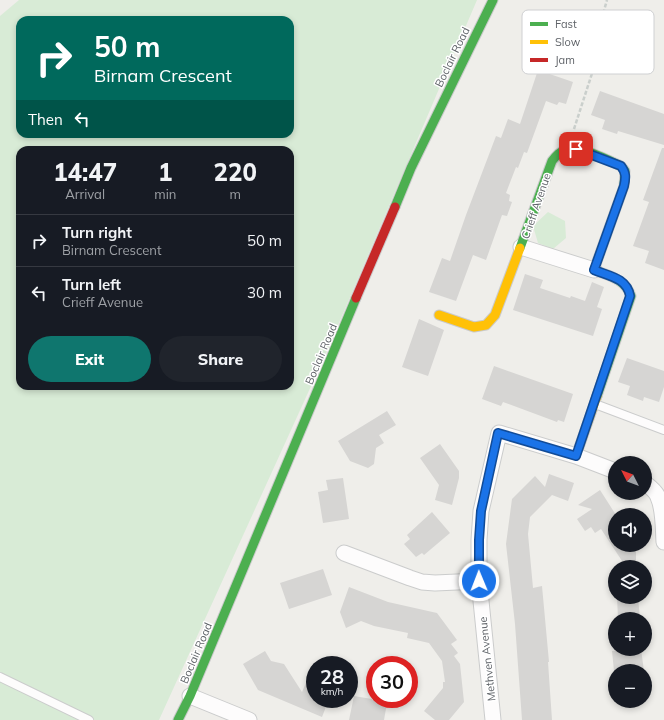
<!DOCTYPE html>
<meta charset="utf-8">
<style>
body{margin:0;font-family:Mulish,sans-serif;background:#20242c;color:#f1f3f6;height:100vh;display:flex;flex-direction:column;font-size:15px;white-space:nowrap}
*{box-sizing:border-box;margin:0}
p{font-size:13px;color:#9ea1a6}
.icon{flex:none;width:22px;height:22px;fill:none;stroke:currentColor;stroke-width:2;stroke-linecap:round;stroke-linejoin:round}
.map{position:relative;flex:1;overflow:hidden}
.panel{position:absolute;left:16px;top:146px;width:278px;height:244px;display:flex;flex-direction:column;background:#171b24;border-radius:12px;box-shadow:0 2px 6px #0003}
.panel>*{flex:none}
.guide{position:absolute;left:16px;top:16px;width:278px;height:122px;border-radius:12px;box-shadow:0 2px 6px #0003;background:#00695c;color:#fff;overflow:hidden}
.needle{width:26px;rotate:312deg}
.buttons{position:absolute;left:608px;top:456px;display:grid;gap:8px}
.buttons a{display:grid;place-items:center;width:44px;height:44px;border-radius:50%;background:#171b24;box-shadow:0 2px 6px #0003;font-size:20px}
.speed{position:absolute;left:306px;top:656px;display:flex;gap:8px;font-size:20px;font-weight:700;text-align:center}
.speed>*{display:grid;place-content:center;width:52px;height:52px;border-radius:50%;background:#171b24;box-shadow:0 2px 6px #0003;line-height:1}
.speed small{font-size:10px;font-weight:400}
.speed .limit{border:6px solid #d22;background:#fff;color:#111}
.pin{position:absolute;display:grid;place-items:center;width:34px;height:34px;color:#fff;margin:-17px;border-radius:8px;box-shadow:0 2px 6px #0006}
.me{position:absolute;width:44px;margin:-22px;rotate:359deg;stroke-linejoin:round;filter:drop-shadow(0 0 3px #0008)}
.turn{display:flex;align-items:center;gap:14px;height:84px;padding:0 12px;font-size:18px}
.turn .icon{width:52px;height:52px;stroke-width:2.5}
.turn b{display:block;font-size:28px;line-height:34px}
.then{display:flex;align-items:center;height:38px;padding:0 12px;background:#0003;gap:8px;font-size:15px}
.eta{display:flex;justify-content:space-evenly;align-items:center;height:68px;text-align:center}
.eta b{font-size:24px;font-weight:800;line-height:28px}
.action{display:flex;gap:8px;margin-top:auto;padding:8px 12px}
.action a{flex:1;height:46px;border-radius:24px;background:#0f766e;color:#fff;font-size:16px;font-weight:800;line-height:46px;text-align:center}
.action a+a{background:#20242c;color:#f1f3f6}
ul{padding:0;list-style:none}
li{display:flex;align-items:center;gap:12px;height:52px;padding:0 12px;border-top:1px solid #363941}
li div{flex:1}
li b{display:block;font-size:15px}
li em{font-style:normal}
.map>svg:first-child{display:block}
.green{fill:#d8ebd6;fill-rule:evenodd}
.building{fill:#d6d5d3}
.lines{fill:none;stroke-linecap:round;stroke-linejoin:round}
.lane-casing{stroke:#cbcccc;stroke-width:10}
.street-casing{stroke:#cbcccc;stroke-width:17}
.fast-casing{stroke:#cacacb;stroke-width:11}
.slow-casing{stroke:#cacacb;stroke-width:11}
.jam-casing{stroke:#cacacb;stroke-width:11}
.path{stroke:#cacfcc;stroke-width:2.5;stroke-dasharray:4 2;stroke-linecap:butt}
.lane{stroke:#fdfcfc;stroke-width:8}
.street{stroke:#fdfcfc;stroke-width:15}
.fast{stroke:#4caf50;stroke-width:9}
.slow{stroke:#ffc107;stroke-width:9}
.jam{stroke:#c62828;stroke-width:9}
.route-casing{stroke:#114b97;stroke-width:10}
.route{stroke:#1a73e8;stroke-width:7}
.labels{text-anchor:middle;stroke-width:3;stroke-linejoin:round;paint-order:stroke}
.street-label{font-size:11px;fill:#5f6368;stroke:#fff}
.key{fill:#fff;stroke:#cfd0d2;stroke-width:1}
.key-label{font-size:11px;fill:#5f6368}
</style>
<div class="map">
<svg width="664" height="720" viewBox="0 0 664 720">
<rect width="100%" height="100%" fill="#efeeea"/>
<path class="green" d="M19,0h458l-150,351 -168,369h-159v-704zM20,20h270v114h-270zM20,150h270v236h-270z
M548,212l17,9 1,17 -13,11 -15,-6 -5,-17z"/>
<path class="building" d="M538,70l35,12 -7,22 -7,-2 -2,3 -11,-4 -19,52 -3,-1 -6,16 -2,-1 -10,26 4,2 -1,6 3,1 -5,14 -5,-1 -16,45 -13,-5 -17,46 -27,-9 13,-34 8,3 16,-46 30,-79 5,2 7,-19 12,5z
M600,91l64,23v31l-46,-14 -1,3 -15,-5 3,-9 -14,-5z
M662,148h2v122l-19,-7 4,-12 -16,-5 16,-44 -6,-2z
M525,274l18,6 -3,8 30,10 1,-2 14,5 7,-19 12,5 -7,20 5,2 -9,27 -80,-26z
M419,319l25,11 -16,46 -26,-9z
M627,358l37,13v16l-5,15 -15,-5 -1,4 -16,-6 3,-9 -12,-4z
M494,366l79,28 -9,28 -6,-2 -1,2 -54,-20 -2,4 -19,-7z
M387,411l9,14 -17,10 5,8 -8,5 -2,16 -6,4 -18,-7 -12,-20z
M440,444l19,27v7l-7,27 -17,-5 4,-15 -19,-27z
M549,474l25,9 -6,18 -16,-6 -22,22 -2,17 5,54 9,-2 7,76h-1l4,58h-30l-7,-96 -9,-80 6,-45 23,-23 10,11z
M343,478l6,41 -26,4 -5,-31 10,-2 -2,-10z
M600,490l16,25 -1,30h21v22h-10l-25,-38 -6,4 -4,-6 -6,4 -8,-12 15,-10 -14,-4z
M432,512l18,21 -26,22 -2,-2 -6,4 -12,-13 6,-5 -3,-4z
M323,569l9,26 -43,14 -9,-26z
M349,587l39,15 49,11 20,27 -6,4 7,9 -4,3 6,8 4,38 -15,18h-14l-11,-9 19,-23v-6h2l-3,-21 -13,-18 -22,-5 1,-5 -34,-7 -13,-5 -15,7 -6,-16z
M617,597h21l2,22h-22z
M630,649h11l3,22h-30l-2,-20z
M265,651l6,10 13,3 18,28 13,-30v37h14l-7,18 -64,-27 -15,-26z
M354,696l18,3v1l15,3 -3,17h-35z"/>
<g class="lines">
<g class="lane-casing">
<path id="lane" d="M595,404l69,26
M0,677l89,43"/>
</g>
<g class="street-casing">
<path id="street" d="M521,247l73,23
M645,483c5,4 11,8 13,14 6,13 5,31 6,45
M344,553l66,25 12,4 13,1 44,-2
M190,696l59,24
M493,720l-14,-139v-41l2,-29 18,-78 77,23 39,15"/>
</g>
<g class="fast-casing">
<path id="fast" d="M395,207l16,-39 82,-168
M520,248l32,-87c4,-5 8,-10 15,-12 14,-3 41,11 54,17l4,5 -1,15 -30,84c16,6 31,9 37,26l-34,100
M178,720l12,-24 166,-398"/>
</g>
<g class="slow-casing">
<path id="slow" d="M439,315l35,12 12,-2 9,-10 25,-67
M576,456l21,-60"/>
</g>
<g class="jam-casing">
<path id="jam" d="M356,298l39,-91"/>
</g>
<path class="path" d="M574,129l23,-71 4,-37 6,-21"/>
<use href="#lane" class="lane"/>
<use href="#street" class="street"/>
<use href="#fast" class="fast"/>
<use href="#slow" class="slow"/>
<use href="#jam" class="jam"/>
</g>
<g class="lines">
<g class="route-casing">
<path id="route" d="M479,581v-41l2,-29 17,-78 78,23 54,-160c-3,-18 -21,-20 -36,-26l30,-84c2,-9 2,-13 -3,-20l-45,-17"/>
</g>
<use href="#route" class="route"/>
</g>
<g class="labels">
<g class="street-label">
<text transform="translate(452 57) rotate(-64)" y="4">Boclair Road</text>
<text transform="translate(536 206) rotate(-71)" y="4">Crieff Avenue</text>
<text transform="translate(321 354) rotate(-67)" y="4">Boclair Road</text>
<text transform="translate(196 653) rotate(-67)" y="4">Boclair Road</text>
<text transform="translate(487 659) rotate(-96)" y="4">Methven Avenue</text>
</g>
</g>
<rect x="522" y="10" width="132" height="64" rx="6" class="key"/>
<rect x="530" y="22" width="18" height="4" fill="#4caf50"/>
<rect x="530" y="40" width="18" height="4" fill="#ffc107"/>
<rect x="530" y="58" width="18" height="4" fill="#c62828"/>
<g class="key-label">
<text x="555" y="28">Fast</text>
<text x="555" y="46">Slow</text>
<text x="555" y="64">Jam</text>
</g>
</svg>
<div class="buttons">
<a><svg class="needle" viewBox="-14 -14 28 28"><path d="M0-13l5 13h-10z" fill="#e53935"/><path d="M0 13l5-13h-10z" fill="#9ea1a6"/></svg></a>
<a><svg class="icon" aria-label="sound" viewBox="0 0 24 24"><path d="M4 9h4l5-4v14l-5-4H4zM17 9q2 3 0 6"/></svg></a>
<a><svg class="icon" aria-label="layers" viewBox="0 0 24 24"><path d="M12 4l9 5-9 5-9-5zM3 14l9 5 9-5"/></svg></a>
<a>+</a>
<a>−</a>
</div>
<div class="speed"><div>28<small>km/h</small></div><div class="limit">30</div></div>
<div class="pin" style="left:576px;top:149px;background:#d93025"><svg class="icon" aria-label="arrive" viewBox="0 0 24 24"><path d="M6 21V4h12l-3 4 3 4H6"/></svg></div>
<svg class="me" style="left:479px;top:581px" viewBox="-20 -20 40 40"><circle r="17" fill="#1a73e8" stroke="#fff" stroke-width="3"/><path d="M0-11L8 9 0 5-8 9z" fill="#fff"/></svg>
<div class="guide">
<div class="turn"><svg class="icon" aria-label="right" viewBox="0 0 24 24"><path d="M7 20v-9h11M14 6l5 5-5 5"/></svg><div><b>50 m</b>Birnam Crescent</div></div>
<div class="then">Then<svg class="icon" aria-label="left" viewBox="0 0 24 24"><path d="M17 20v-9H6M10 6l-5 5 5 5"/></svg></div>
</div>
<section class="panel">
<div class="eta">
<div><b>14:47</b><p>Arrival</p></div>
<div><b>1</b><p>min</p></div>
<div><b>220</b><p>m</p></div>
</div>
<ul>
<li><svg class="icon" aria-label="right" viewBox="0 0 24 24"><path d="M7 20v-9h11M14 6l5 5-5 5"/></svg><div><b>Turn right</b><p>Birnam Crescent</p></div><em>50 m</em></li>
<li><svg class="icon" aria-label="left" viewBox="0 0 24 24"><path d="M17 20v-9H6M10 6l-5 5 5 5"/></svg><div><b>Turn left</b><p>Crieff Avenue</p></div><em>30 m</em></li>
</ul>
<div class="action"><a>Exit</a><a>Share</a></div>
</section>
</div>
